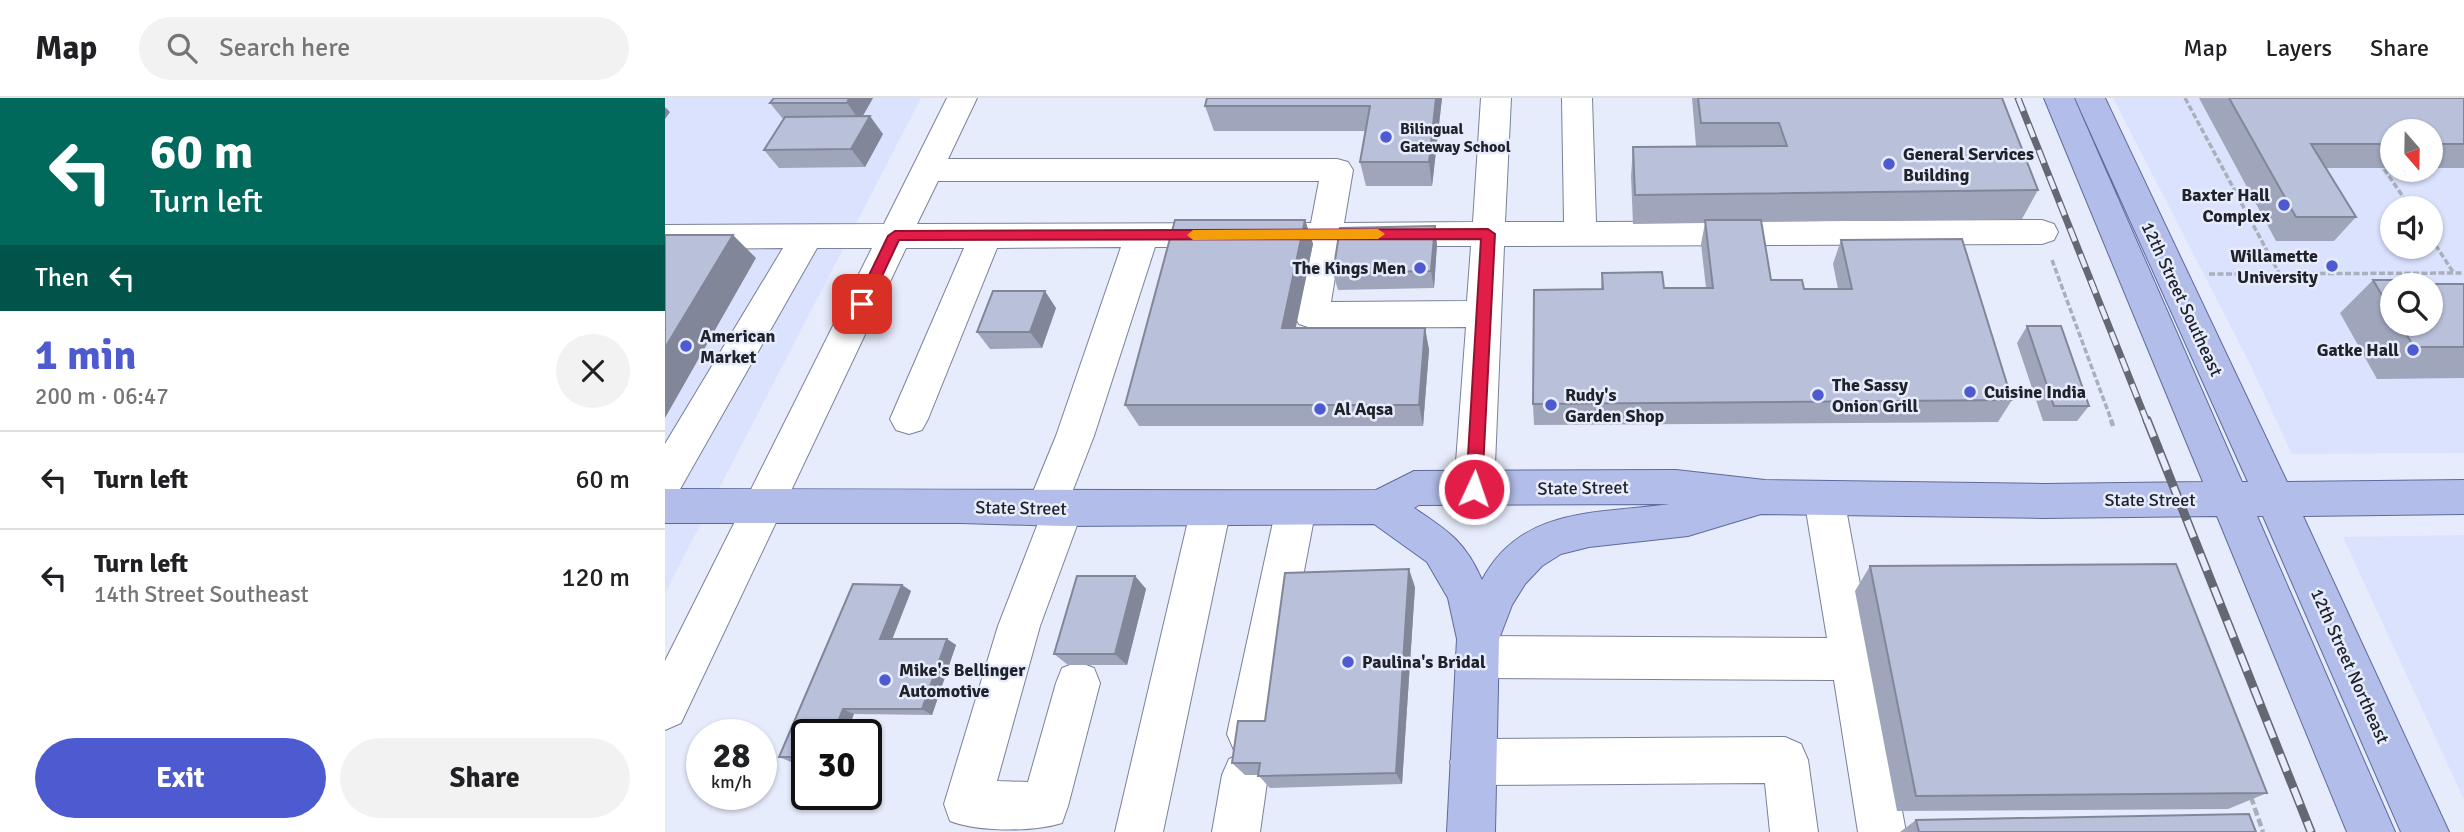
<!DOCTYPE html>
<meta charset="utf-8">
<style>
body{margin:0;font-family:Signika,sans-serif;background:#f2f2f2;color:#202124;height:100vh;display:flex;flex-direction:column;font-size:26px;white-space:nowrap}
*{box-sizing:border-box;margin:0}
p{font-size:23px;color:#757577}
.icon{flex:none;width:38px;height:38px;fill:none;stroke:currentColor;stroke-width:2;stroke-linecap:round;stroke-linejoin:round}
.map{position:relative;flex:1;overflow:hidden}
.sheet{display:flex;flex-direction:column;background:#fff;width:665px}
.sheet>*{flex:none}
.top-card{background:#00695c;color:#fff;overflow:hidden}
.needle{width:46px;rotate:160deg}
.buttons{position:absolute;left:1715px;top:21px;display:grid;gap:14px}
.buttons a{display:grid;place-items:center;width:63px;height:63px;border-radius:50%;background:#fff;box-shadow:0 2px 5px #0004;font-size:35px}
.speed{position:absolute;left:21px;top:621px;display:flex;gap:14px;font-size:35px;font-weight:700;text-align:center}
.speed>*{display:grid;place-content:center;width:91px;height:91px;border-radius:50%;background:#fff;box-shadow:0 2px 5px #0004;line-height:1}
.speed small{font-size:18px;font-weight:400}
.speed .limit{border:4px solid #111;border-radius:10px;background:#fff;color:#111}
.pin{position:absolute;display:grid;place-items:center;width:60px;height:60px;color:#fff;margin:-30px;border-radius:14px;box-shadow:0 4px 10px #0006}
.me{position:absolute;width:77px;margin:-38px;rotate:3deg;stroke-linejoin:round;filter:drop-shadow(0 0 5px #0008)}
.turn{display:flex;align-items:center;gap:24px;height:147px;padding:0 35px;font-size:32px}
.turn .icon{width:91px;height:91px;stroke-width:2.5}
.turn b{display:block;font-size:49px;line-height:60px}
.then{display:flex;align-items:center;height:66px;padding:0 35px;background:#0003;gap:14px;font-size:26px}
.round{display:grid;place-items:center;flex:none;width:74px;height:74px;border-radius:37px;background:#f2f2f2}
.overview{display:flex;align-items:center;justify-content:space-between;height:119px;padding:0 35px}
h1{font-size:42px;font-weight:800;line-height:52px;color:#4d5ad0}
.action{display:flex;gap:14px;margin-top:auto;padding:14px 35px}
.action a{flex:1;height:80px;border-radius:42px;background:#4d5ad0;color:#fff;font-size:28px;font-weight:800;line-height:80px;text-align:center}
.action a+a{background:#f2f2f2;color:#202124}
ul{padding:0;list-style:none}
li{display:flex;align-items:center;gap:21px;height:98px;padding:0 35px;border-top:2px solid #e0e0e0}
li div{flex:1}
li b{display:block;font-size:26px}
li em{font-style:normal}
header{display:flex;align-items:center;gap:42px;box-sizing:border-box;height:98px;padding:0 35px;background:#fff;border-bottom:2px solid #e0e0e0}
header strong{font-size:33px}
nav{display:flex;gap:38px;margin-inline-start:auto;font-size:24px}
.search{width:490px;height:63px;background:#f2f2f2;display:flex;align-items:center;gap:18px;box-sizing:border-box;padding:0 24px;border-radius:38px;color:#757577;font-size:26px}
main{display:flex;flex:1;min-height:0}
.map>svg:first-child{display:block}
.built{fill:#dbe2fe;fill-rule:evenodd}
.lines{fill:none;stroke-linecap:round;stroke-linejoin:round}
.minor-casing{stroke:#7a8199;stroke-width:2}
.major-casing{stroke:#5e6a9e;stroke-width:2}
.path-far1{stroke:#aaafbc;stroke-width:3.5;stroke-dasharray:6 2.5;stroke-linecap:butt}
.path{stroke:#aaafbc;stroke-width:4.5;stroke-dasharray:8 3.5;stroke-linecap:butt}
.minor{fill:#fff;fill-rule:evenodd}
.major{fill:#b3bde9;fill-rule:evenodd}
.rail-far1-casing{stroke:#646873;stroke-width:7}
.rail-casing{stroke:#646873;stroke-width:9}
.rail-far1{stroke:#e7ecfc;stroke-width:4.5;stroke-dasharray:14;stroke-linecap:butt}
.rail{stroke:#e7ecfc;stroke-width:6;stroke-dasharray:18;stroke-linecap:butt}
.wall{fill:#9fa5bb;fill-rule:evenodd}
.shaded-wall{fill:#828699}
.building{fill:#b9c0da;stroke:#828699;stroke-width:2}
.route{fill:#e11d48;stroke:#92132f;stroke-width:2}
.slow{fill:#f59e0b}
.poi-dot{fill:#4d5ad0;stroke:#e7ecfc;stroke-width:2.5}
.labels{text-anchor:middle;stroke-width:5;stroke-linejoin:round;paint-order:stroke}
.far-poi-label{font-size:16px;font-weight:bold;fill:#20232c;stroke:#e7ecfc;text-anchor:start}
.poi-label{font-size:18px;font-weight:bold;fill:#20232c;stroke:#e7ecfc;text-anchor:start}
.street-label{font-size:18px;fill:#20232c;stroke:#e7ecfc}
</style>
<header>
<strong>Map</strong>
<div class="search"><svg class="icon" aria-label="search" viewBox="0 0 24 24"><circle cx="10" cy="10" r="6"/><path d="M15 15l6 6"/></svg>Search here</div>
<nav><a>Map</a><a>Layers</a><a>Share</a></nav>
</header>
<main>
<section class="sheet">
<div class="top-card">
<div class="turn"><svg class="icon" aria-label="left" viewBox="0 0 24 24"><path d="M17 20v-9H6M10 6l-5 5 5 5"/></svg><div><b>60 m</b>Turn left</div></div>
<div class="then">Then<svg class="icon" aria-label="left" viewBox="0 0 24 24"><path d="M17 20v-9H6M10 6l-5 5 5 5"/></svg></div>
</div>
<div class="overview"><div><h1>1 min</h1><p>200 m · 06:47</p></div><a class="round"><svg class="icon" aria-label="close" viewBox="0 0 24 24"><path d="M6 6l12 12M18 6L6 18"/></svg></a></div>
<ul>
<li><svg class="icon" aria-label="left" viewBox="0 0 24 24"><path d="M17 20v-9H6M10 6l-5 5 5 5"/></svg><div><b>Turn left</b></div><em>60 m</em></li>
<li><svg class="icon" aria-label="left" viewBox="0 0 24 24"><path d="M17 20v-9H6M10 6l-5 5 5 5"/></svg><div><b>Turn left</b><p>14th Street Southeast</p></div><em>120 m</em></li>
</ul>
<div class="action"><a>Exit</a><a>Share</a></div>
</section>
<div class="map">
<svg width="1799" height="734" viewBox="0 0 1799 734">
<rect width="100%" height="100%" fill="#e7ecfc"/>
<path class="built" d="M0,0h256l-256,495z
M1448,0h351v355l-172,1 -42,-90zM1727,33h39v39h-39zM1727,110h39v39h-39zM1727,187h39v39h-39z
M1799,437v265l-121,-263z"/>
<g class="lines">
<g class="minor-casing">
<path id="minor" d="M282,0h30l-29,61h389l11,3 5,8 -9,53 129,-1 8,-124h30l-6,124h59l-2,-124h30l4,124 446,-2 12,4 4,8 -4,8 -12,4 -538,2 -10,243 -6,12 -14,5 -14,-5 -6,-12 12,-162 -155,1 -12,-4 -5,-9 13,-68h-152l-61,189 -23,59 6,2 6,12 -43,117 -43,155 31,1 28,-99 6,-15 16,-6 16,6 6,15 -32,123 -6,17c-28,9 -84,9 -112,-2l-6,-17 54,-178 40,-103 -6,-2 -6,-12 30,-73 65,-189 -124,1 -69,171 -6,11 -13,4 -13,-4 -6,-11 74,-171h-58l-225,475 -16,7v-69l207,-413h-55l-138,243 -14,5v-52l118,-196 -118,1v-24l219,-1zM273,83h381l-8,42 -394,1zM675,148h131l-4,55 -136,1z
M1159,383l14,5 6,12 62,334h-48l-24,-152 -357,-2 -15,-6 -7,-15 7,-15 15,-6 350,2 -23,-140 6,-12z
M546,393l14,5 6,12 -68,324h-48l76,-324 6,-12z
M631,393l14,5 6,12 -43,226 -7,16 -13,5 8,4 7,16 -8,57h-48l10,-57 7,-16 13,-6 -8,-3 -7,-16 49,-226 6,-12z
M1120,639l16,7 7,16 10,72h-48l-5,-49 -292,2 -16,-7 -7,-16 7,-16 16,-7z"/>
</g>
<g class="major-casing">
<path id="major" d="M1379,0h30l168,384h6l-173,-384h30l182,384 177,-2v34l-161,2 146,316h-48l-138,-316h-6l138,316h-48l-130,-316 -174,2 -282,-4 -73,22 -99,11 -28,7 -19,12 -17,18 -13,21 -13,34 -4,193h-48l10,-193 -9,-41 -21,-36 -53,-38 -311,2 -102,-3h-296v-34c237,0 474,2 711,1l38,-19 262,-1 89,10 278,4 160,-2zM1005,406c-71,10 -149,2 -188,76 -17,-39 -34,-49 -68,-72l5,-3z"/>
</g>
<path class="path-far1" d="M1520,0l94,175
M1719,71l27,39
M1766,140l22,34
M1387,162l60,162
M1544,176l255,-1"/>
<path class="path" d="M1446,322l2,6
M1586,699l12,35"/>
<use href="#minor" class="minor"/>
<use href="#major" class="major"/>
<g class="rail-far1-casing">
<path id="rail-far1" d="M1353,0l129,324"/>
</g>
<g class="rail-casing">
<path id="rail" d="M1482,322l164,412"/>
</g>
<use href="#rail-far1" class="rail-far1"/>
<use href="#rail" class="rail"/>
</g>
<path class="wall" d="M208,0l-11,18 21,18 -18,33 -86,1 -15,-18 19,-31 -13,-16z
M542,0h235l-10,88h-66l-6,-24 5,-31h-151l-9,-25z
M1027,0h310l36,92 -16,29 -261,3 10,58 33,9h34l-5,-25 8,-24 171,160 -14,22 -464,3 -1,-21 68,-115 1,-16 62,15h42l-5,-44 4,-21 -72,1 -2,-48 2,-29 63,-1z
M1534,0h265v70h-33v-37h-39v37h-66l30,49 -22,24h-58z
M640,122l8,24 -18,84h130l4,22 -6,76h-284l-14,-21z
M772,146l-3,44 -96,2 -5,-17z
M1708,182l47,4h44v94l-87,1 -37,-66zM1727,187l39,39h-39z
M391,210l-14,40 -52,1 -13,-17z
M1362,228l62,80 -12,15h-34l-26,-78z
M1205,468l397,227 -39,16 -331,2 -42,-220z
M470,478l11,13 -19,76h-59l-14,-11z
M237,487l9,6 -19,48h55l9,6 -24,70 -78,-1 -47,21v27h-16l-12,-5z
M750,489l-13,197 -132,4 -12,-13h-13l-13,-12 33,-42z
M1251,722l340,12h-356z"/>
<path class="shaded-wall" d="M184,0h24l-13,23 -13,-18z
M771,0h6l-10,88 -3,-24z
M0,9l5,5 -5,7z
M205,18l13,18 -18,33 -14,-18z
M640,122l8,24 -22,107 -9,-23z
M770,128l2,18 -3,44 -3,-17z
M68,137l23,23 -91,160v-70z
M380,193l11,17 -14,40 -12,-16z
M760,230l4,22 -6,76 -4,-21z
M744,471l6,18 -13,197 -6,-11z
M470,478l11,13 -19,76 -12,-11z
M237,487l9,6 -21,54 -10,-6z
M282,541l9,6 -24,70 -10,-6z
M178,611l11,5 -8,21h-13z"/>
<path class="building" d="M109,0h75l-2,5h-77z
M542,0h229l-7,64h-69l10,-56h-165z
M1033,0h304l36,92 -403,5 -2,-48 154,-1 -8,-23h-78z
M1564,0h235v46h-33v-13h-39v13h-81l45,73h-60z
M205,18l-19,33 -87,1 21,-33z
M510,122h130l-23,108h143l-6,77h-294z
M1040,122h56l10,60h31l2,9h48l-11,-49 121,-1 50,161 -479,4 1,-114 69,-1 -1,-16 60,-1 2,16h49z
M770,128l-4,45 -98,2 7,-45z
M0,137h68l-68,113z
M1708,182h44l3,4h44v63h-50l-14,-23h31v-39h-39v27z
M328,193h52l-15,41h-53z
M1362,228h34l28,80h-35z
M1511,466l91,229 -351,3 -46,-230z
M744,471l-13,204 -138,3 2,-13h-28l6,-42h27l20,-148z
M412,478h58l-20,78h-61z
M188,486l49,1 -22,54h67l-25,70h-79l-10,26h-26v22h-28z
M1584,716l7,18h-337l-3,-12z"/>
<path class="route" d="M823,131l7,5 -13,255 -3,5h-11l-2,-5 15,-250 -582,1 -32,68 -5,1 -7,-5 33,-68 7,-5z"/>
<path class="slow" d="M713,131l7,5 -7,5 -185,1 -6,-5 6,-5z"/>
<g class="poi-dot">
<circle cx="721" cy="39" r="7"/>
<circle cx="1224" cy="66" r="7"/>
<circle cx="1619" cy="107" r="7"/>
<circle cx="1667" cy="168" r="7"/>
<circle cx="755" cy="170" r="7"/>
<circle cx="21" cy="248" r="7"/>
<circle cx="1748" cy="252" r="7"/>
<circle cx="1305" cy="294" r="7"/>
<circle cx="1153" cy="297" r="7"/>
<circle cx="886" cy="307" r="7"/>
<circle cx="655" cy="311" r="7"/>
<circle cx="683" cy="564" r="7"/>
<circle cx="220" cy="582" r="7"/>
</g>
<g class="labels">
<g class="far-poi-label">
<text x="735" y="36">Bilingual<tspan x="735" dy="18">Gateway School</tspan></text>
</g>
<g class="poi-label">
<text x="1238" y="62">General Services<tspan x="1238" dy="21">Building</tspan></text>
<text x="1605" y="103" text-anchor="end">Baxter Hall<tspan x="1605" dy="21">Complex</tspan></text>
<text x="1653" y="164" text-anchor="end">Willamette<tspan x="1653" dy="21">University</tspan></text>
<text x="741" y="176" text-anchor="end">The Kings Men</text>
<text x="35" y="244">American<tspan x="35" dy="21">Market</tspan></text>
<text x="1734" y="258" text-anchor="end">Gatke Hall</text>
<text x="1167" y="293">The Sassy<tspan x="1167" dy="21">Onion Grill</tspan></text>
<text x="1319" y="300">Cuisine India</text>
<text x="900" y="303">Rudy's<tspan x="900" dy="21">Garden Shop</tspan></text>
<text x="669" y="317">Al Aqsa</text>
<text x="697" y="570">Paulina's Bridal</text>
<text x="234" y="578">Mike's Bellinger<tspan x="234" dy="21">Automotive</tspan></text>
</g>
<g class="street-label">
<text transform="translate(1517 201) rotate(65)" y="6">12th Street Southeast</text>
<text transform="translate(918 390) rotate(-1)" y="6">State Street</text>
<text x="1485" y="408">State Street</text>
<text transform="translate(356 410) rotate(1)" y="6">State Street</text>
<text transform="translate(1685 568) rotate(66)" y="6">12th Street Northeast</text>
</g>
</g>
</svg>
<div class="buttons">
<a><svg class="needle" viewBox="-14 -14 28 28"><path d="M0-13l5 13h-10z" fill="#e53935"/><path d="M0 13l5-13h-10z" fill="#757577"/></svg></a>
<a><svg class="icon" aria-label="sound" viewBox="0 0 24 24"><path d="M4 9h4l5-4v14l-5-4H4zM17 9q2 3 0 6"/></svg></a>
<a><svg class="icon" aria-label="search" viewBox="0 0 24 24"><circle cx="10" cy="10" r="6"/><path d="M15 15l6 6"/></svg></a>
</div>
<div class="speed"><div>28<small>km/h</small></div><div class="limit">30</div></div>
<div class="pin" style="left:197px;top:206px;background:#d93025"><svg class="icon" aria-label="arrive" viewBox="0 0 24 24"><path d="M6 21V4h12l-3 4 3 4H6"/></svg></div>
<svg class="me" style="left:809px;top:391px" viewBox="-20 -20 40 40"><circle r="17" fill="#e11d48" stroke="#fff" stroke-width="3"/><path d="M0-11L8 9 0 5-8 9z" fill="#fff"/></svg>
</div>
</main>
